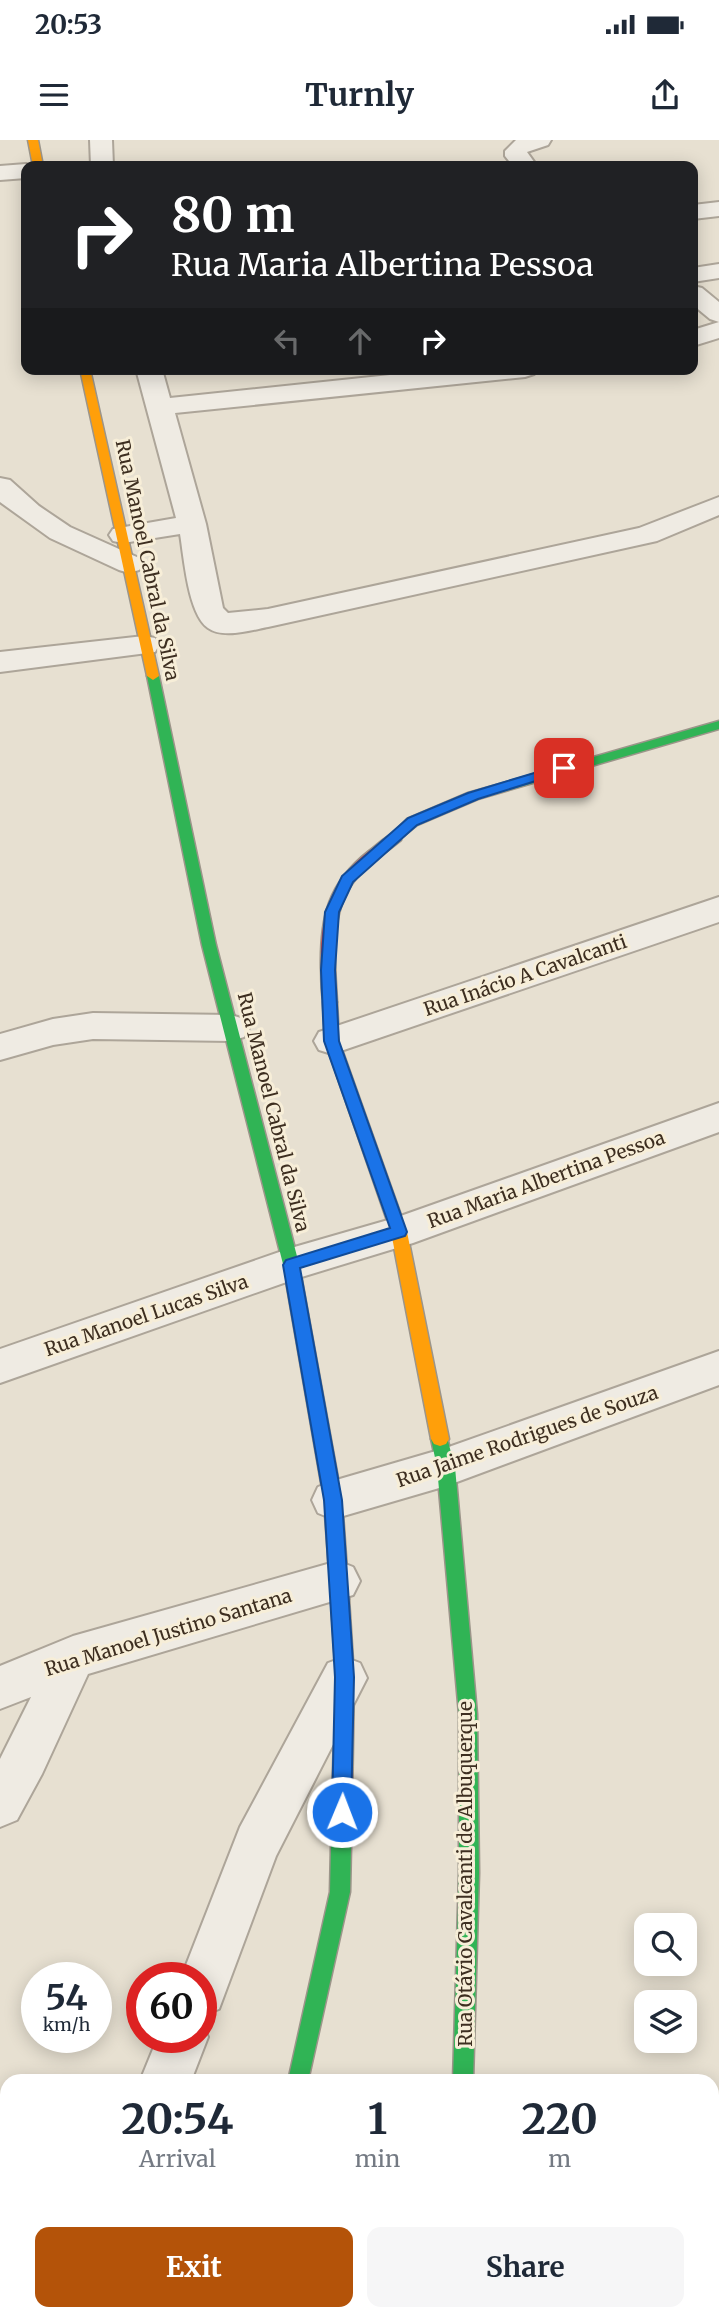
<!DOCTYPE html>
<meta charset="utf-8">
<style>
body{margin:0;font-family:Merriweather,serif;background:#f6f6f7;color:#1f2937;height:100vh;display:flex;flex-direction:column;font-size:26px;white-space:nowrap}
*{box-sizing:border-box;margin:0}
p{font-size:23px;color:#747a83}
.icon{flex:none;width:38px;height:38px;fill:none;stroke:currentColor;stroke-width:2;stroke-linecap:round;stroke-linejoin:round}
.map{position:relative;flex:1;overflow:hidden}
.details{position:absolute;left:0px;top:1934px;width:719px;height:247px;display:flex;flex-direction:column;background:#fff;border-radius:21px 21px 0 0;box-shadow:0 4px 18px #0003}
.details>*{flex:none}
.banner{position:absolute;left:21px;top:21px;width:677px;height:214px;border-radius:14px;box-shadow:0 4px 18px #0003;background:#202124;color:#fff;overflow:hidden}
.controls{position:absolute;left:634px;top:1773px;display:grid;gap:14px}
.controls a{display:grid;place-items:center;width:63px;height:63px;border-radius:14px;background:#fff;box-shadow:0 4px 18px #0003;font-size:35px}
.speed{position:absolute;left:21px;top:1822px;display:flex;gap:14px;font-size:35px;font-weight:700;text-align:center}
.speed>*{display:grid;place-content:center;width:91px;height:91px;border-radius:50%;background:#fff;box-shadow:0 4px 18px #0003;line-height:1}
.speed small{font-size:18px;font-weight:400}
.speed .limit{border:10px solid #d22;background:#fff;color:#111}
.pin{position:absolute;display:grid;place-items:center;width:60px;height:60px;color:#fff;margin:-30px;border-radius:14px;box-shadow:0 4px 10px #0006}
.me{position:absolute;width:77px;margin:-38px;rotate:1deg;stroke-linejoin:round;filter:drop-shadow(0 0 5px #0008)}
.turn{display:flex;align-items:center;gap:24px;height:147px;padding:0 35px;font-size:32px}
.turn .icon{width:91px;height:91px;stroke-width:2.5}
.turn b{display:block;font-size:49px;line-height:60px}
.lanes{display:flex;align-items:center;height:66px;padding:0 35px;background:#0003;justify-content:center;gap:35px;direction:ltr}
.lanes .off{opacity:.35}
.eta{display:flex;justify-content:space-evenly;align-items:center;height:119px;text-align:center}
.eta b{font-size:42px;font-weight:700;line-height:49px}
.button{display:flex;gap:14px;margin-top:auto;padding:14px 35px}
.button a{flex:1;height:80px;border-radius:14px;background:#b45309;color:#fff;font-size:28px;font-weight:700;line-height:80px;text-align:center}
.button a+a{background:#f6f6f7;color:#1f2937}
.status{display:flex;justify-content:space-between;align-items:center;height:49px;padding:0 35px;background:#fff;direction:ltr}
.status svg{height:19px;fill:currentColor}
header{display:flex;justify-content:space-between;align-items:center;height:91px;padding:0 35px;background:#fff;font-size:32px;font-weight:700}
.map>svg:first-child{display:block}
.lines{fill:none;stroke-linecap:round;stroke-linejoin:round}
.street-casing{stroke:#ada599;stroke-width:4}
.fast-casing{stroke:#9c958a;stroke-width:3}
.slow-casing{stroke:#9c958a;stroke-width:3}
.jam-casing{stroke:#9c958a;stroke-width:3}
.street{fill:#efebe3;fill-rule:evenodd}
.fast{fill:#30b455;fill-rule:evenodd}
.slow{fill:#ff9f0a;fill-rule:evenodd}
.jam{fill:#e5322d;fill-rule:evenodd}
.route{fill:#1a73e8;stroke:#114b97;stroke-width:2}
.labels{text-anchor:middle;stroke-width:6;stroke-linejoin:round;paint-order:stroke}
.street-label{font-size:19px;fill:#3d2e20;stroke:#f7eed8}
</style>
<div class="status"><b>20:53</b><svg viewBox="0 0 49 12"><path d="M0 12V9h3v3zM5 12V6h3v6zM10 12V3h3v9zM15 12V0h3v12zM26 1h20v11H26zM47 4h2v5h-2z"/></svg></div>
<header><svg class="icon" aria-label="menu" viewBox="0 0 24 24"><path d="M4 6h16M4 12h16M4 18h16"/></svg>Turnly<svg class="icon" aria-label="share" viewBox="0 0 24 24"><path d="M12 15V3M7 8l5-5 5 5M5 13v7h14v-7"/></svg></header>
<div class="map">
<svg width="719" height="2180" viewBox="0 0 719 2180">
<rect width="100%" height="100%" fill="#e7e0d1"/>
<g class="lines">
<g class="street-casing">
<path id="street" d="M90,0h22l1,26h-22z
M516,0h35l-3,5 -21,7 10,14h-24l-8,-10v-5z
M26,24l8,2h-8v12l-26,2v-14z
M719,62v14l-26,3v-14z
M719,124v14l-26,4v-14z
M693,146l9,2 17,14v20l-9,-3 -17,-14z
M719,182v16l-26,8v-16z
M136,229h26l8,29 277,-29h91l-4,5 -9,3 -350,36 31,111 17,84 5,5 40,-4 371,-81 80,-31v18l-62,26 -389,86c-16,3 -45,12 -60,1 -20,-14 -24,-70 -28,-94l-57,9 -10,-2 -4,-6 4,-6 63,-11z
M0,338l10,2 29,26 31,21 69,31 4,6 -4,6 -10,3 -10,-3 -69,-32 -50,-36z
M144,496l11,2 4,7 -4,7 -155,20v-20z
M719,757v25l-387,132 -13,-4 -5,-9 5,-9z
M93,873l138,2 13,4 5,9 -5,9 -13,4 -138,-2 -40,6 -53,15v-26l53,-15z
M719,963v29l-306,111 -118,36 -295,104v-34l291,-101 104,-30z
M719,1211v34l-273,101 -113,33 -15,-6 -6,-13 6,-13 15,-6 113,-33z
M338,1421l15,6 7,14 -7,14 -265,79 -46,100 -25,46 -17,7v-68l31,-62 -31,12v-43l73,-30z
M344,1517l16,6 7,15 -91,178 -57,153 -18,7v-38h-20l59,-151 88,-164z
M201,1880l7,17 -17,44h-51l18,-44h43z
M712,2117l7,3v55l-7,-3z
M26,2174h55l-2,6h-55z
M385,2174h55l-2,6h-55z"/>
</g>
<g class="fast-casing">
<path id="fast" d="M153,532l6,4 57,269 83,319 43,236 7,99 -3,6 -6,2 -6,-2 -3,-6 -7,-99 -41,-236 -81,-319 -55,-269z
M719,581v8l-241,70 -61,26 -21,17 -7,-5 18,-18 61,-26z
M440,1292l6,2 9,33 22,247 2,159 -6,208h-20l6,-208v-159l-22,-247 -6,-28 3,-5z
M342,1652l7,2 3,7 -2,91 -42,189h-20l42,-189 2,-91 3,-7z
M223,2174h22l-2,6h-22z"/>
</g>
<g class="slow-casing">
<path id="slow" d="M28,0h10l5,26h-10z
M80,229h10l69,307 -6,4 -6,-4z
M330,857l7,5 2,39 68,191 42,207 -3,5 -6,2 -6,-2 -3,-5 -40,-207 -66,-191 -2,-39z"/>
</g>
<g class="jam-casing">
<path id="jam" d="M396,692l5,2v6c-17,14 -37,26 -49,44 -23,33 -17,80 -15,118l-2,4h-10c-5,-11 -3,-26 -4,-38 -1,-51 7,-85 48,-117 8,-6 17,-15 27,-19z
M340,1451l6,2 3,6 5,78 -2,124 -3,7 -7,2 -7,-2 -3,-7 4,-124 -5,-78 3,-6z"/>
</g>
<use href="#street" class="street"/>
<use href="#fast" class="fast"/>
<use href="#slow" class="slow"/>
<use href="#jam" class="jam"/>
</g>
<path class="route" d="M564,624l6,4 -2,3 -90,28 -61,26 -64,57 -14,30 -4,58 4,71 68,191 -2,4 -105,32 42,232 12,177 -3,135 -3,7 -6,2 -7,-2 -3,-7 3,-135 -11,-177 -41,-235 3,-5 104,-32 -66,-187 -3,-71 4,-58 17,-36 66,-58 60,-25z"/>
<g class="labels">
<g class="street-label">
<text transform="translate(148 420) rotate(78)" y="7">Rua Manoel Cabral da Silva</text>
<text transform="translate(525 835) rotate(-19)" y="7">Rua Inácio A Cavalcanti</text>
<text transform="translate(274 972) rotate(76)" y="7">Rua Manoel Cabral da Silva</text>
<text transform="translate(546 1039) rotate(-20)" y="7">Rua Maria Albertina Pessoa</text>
<text transform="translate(146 1175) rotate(-19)" y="7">Rua Manoel Lucas Silva</text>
<text transform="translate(527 1296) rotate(-19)" y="7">Rua Jaime Rodrigues de Souza</text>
<text transform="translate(168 1492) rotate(-17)" y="7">Rua Manoel Justino Santana</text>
<text transform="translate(465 1734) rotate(-90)" y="7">Rua Otávio Cavalcanti de Albuquerque</text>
</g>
</g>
</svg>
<div class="controls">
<a><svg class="icon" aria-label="search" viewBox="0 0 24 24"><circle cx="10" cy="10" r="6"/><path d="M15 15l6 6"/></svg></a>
<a><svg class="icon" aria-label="layers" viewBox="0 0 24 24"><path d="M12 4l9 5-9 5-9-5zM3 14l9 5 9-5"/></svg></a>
</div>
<div class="speed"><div>54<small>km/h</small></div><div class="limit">60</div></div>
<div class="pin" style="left:564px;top:628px;background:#d93025"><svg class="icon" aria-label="arrive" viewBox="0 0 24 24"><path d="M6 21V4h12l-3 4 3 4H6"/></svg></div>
<svg class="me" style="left:342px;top:1672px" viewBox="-20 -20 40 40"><circle r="17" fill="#1a73e8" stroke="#fff" stroke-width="3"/><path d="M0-11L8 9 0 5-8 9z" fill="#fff"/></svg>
<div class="banner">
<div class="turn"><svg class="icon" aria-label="right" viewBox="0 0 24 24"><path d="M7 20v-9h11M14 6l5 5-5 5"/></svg><div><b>80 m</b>Rua Maria Albertina Pessoa</div></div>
<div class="lanes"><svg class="icon off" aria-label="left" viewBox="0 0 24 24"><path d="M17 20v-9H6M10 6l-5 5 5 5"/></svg><svg class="icon off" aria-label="ahead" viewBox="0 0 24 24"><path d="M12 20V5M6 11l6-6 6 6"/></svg><svg class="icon" aria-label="right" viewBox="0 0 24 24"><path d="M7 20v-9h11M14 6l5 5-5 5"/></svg></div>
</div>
<section class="details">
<div class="eta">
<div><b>20:54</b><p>Arrival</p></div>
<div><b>1</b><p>min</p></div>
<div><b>220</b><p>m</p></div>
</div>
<div class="button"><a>Exit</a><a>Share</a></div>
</section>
</div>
